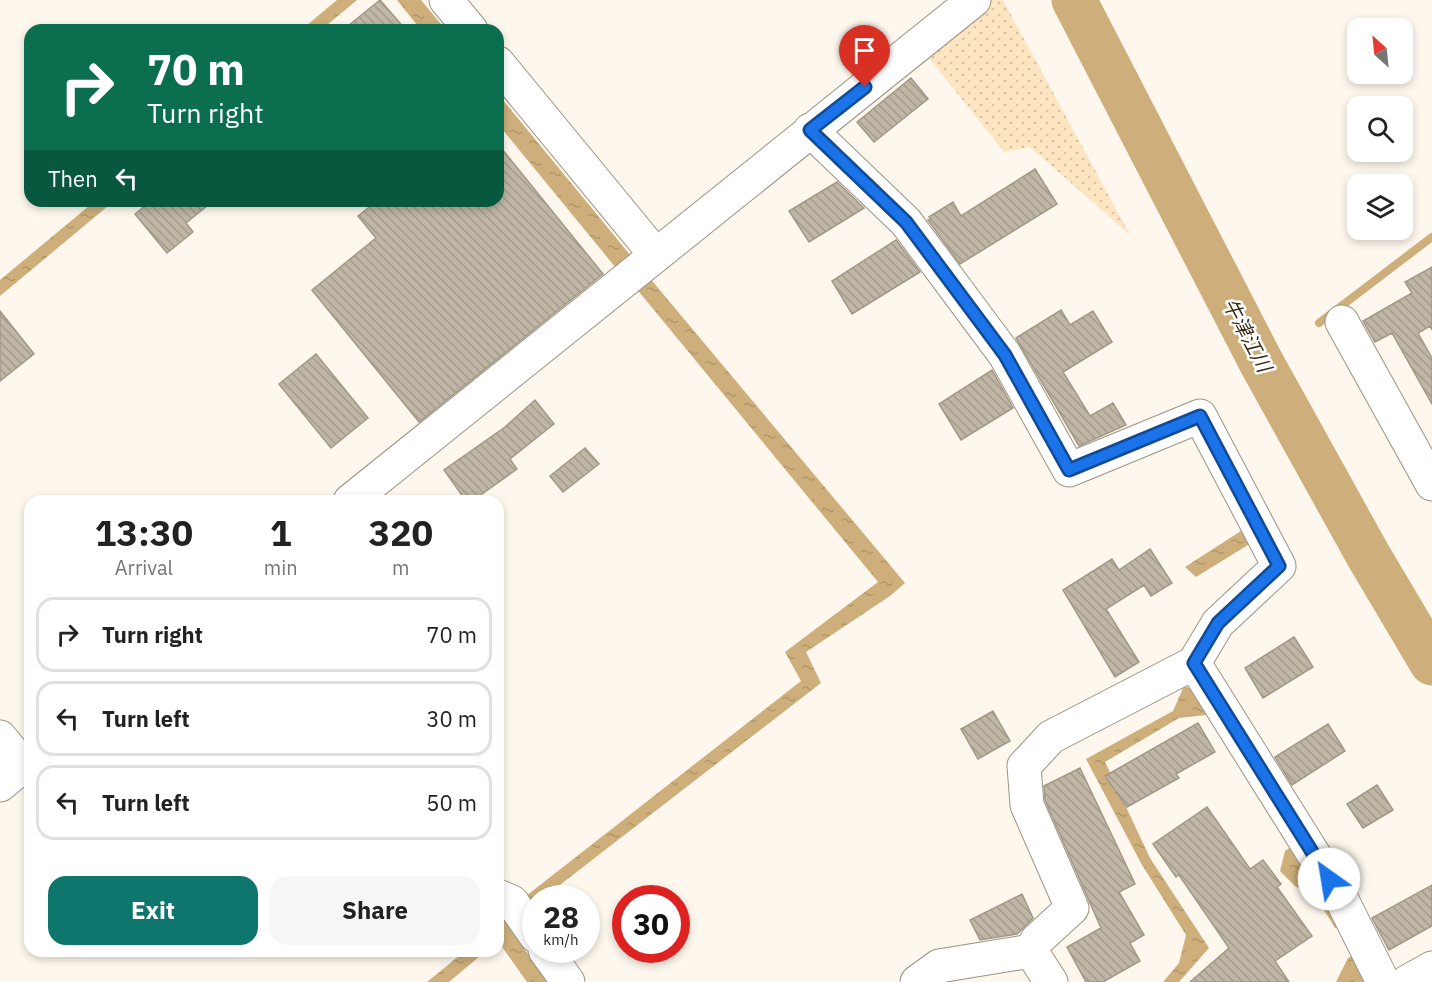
<!DOCTYPE html>
<meta charset="utf-8">
<style>
body{margin:0;font-family:"IBM Plex Sans","Noto Sans JP",sans-serif;background:#f6f6f6;color:#222;height:100vh;display:flex;flex-direction:column;font-size:22px;white-space:nowrap}
*{box-sizing:border-box;margin:0}
p{font-size:20px;color:#767676}
.icon{flex:none;width:33px;height:33px;fill:none;stroke:currentColor;stroke-width:2;stroke-linecap:round;stroke-linejoin:round}
.map{position:relative;flex:1;overflow:hidden}
.drawer{position:absolute;left:24px;top:495px;width:480px;height:462px;display:flex;flex-direction:column;background:#fff;border-radius:18px;box-shadow:0 3px 9px #0003}
.drawer>*{flex:none}
.top-card{position:absolute;left:24px;top:24px;width:480px;height:183px;border-radius:18px;box-shadow:0 3px 9px #0003;background:#0b6e4f;color:#fff;overflow:hidden}
.needle{width:39px;rotate:333deg}
.tools{position:absolute;left:1347px;top:18px;display:grid;gap:12px}
.tools a{display:grid;place-items:center;width:66px;height:66px;border-radius:12px;background:#fff;box-shadow:0 3px 9px #0003;font-size:30px}
.speed{position:absolute;left:522px;top:885px;display:flex;gap:12px;font-size:30px;font-weight:700;text-align:center}
.speed>*{display:grid;place-content:center;width:78px;height:78px;border-radius:50%;background:#fff;box-shadow:0 3px 9px #0003;line-height:1}
.speed small{font-size:15px;font-weight:400}
.speed .limit{border:9px solid #d22;background:#fff;color:#111}
.pin{position:absolute;display:grid;place-items:center;width:51px;height:51px;color:#fff;margin:-62px -26px;border-radius:50% 50% 50% 0;rotate:-45deg;box-shadow:0 0 6px #0007}
.pin .icon{rotate:45deg}
.me{position:absolute;width:66px;margin:-33px;rotate:328deg;stroke-linejoin:round;filter:drop-shadow(0 0 4px #0008)}
.turn{display:flex;align-items:center;gap:21px;height:126px;padding:0 24px;font-size:27px}
.turn .icon{width:78px;height:78px;stroke-width:2.5}
.turn b{display:block;font-size:42px;line-height:51px}
.then{display:flex;align-items:center;height:57px;padding:0 24px;background:#0003;gap:12px;font-size:22px}
.eta{display:flex;justify-content:space-evenly;align-items:center;height:102px;text-align:center}
.eta b{font-size:36px;font-weight:700;line-height:42px}
.action{display:flex;gap:12px;margin-top:auto;padding:12px 24px}
.action a{flex:1;height:69px;border-radius:18px;background:#0f766e;color:#fff;font-size:24px;font-weight:700;line-height:69px;text-align:center}
.action a+a{background:#f6f6f6;color:#222}
ul{padding:0;list-style:none}
li{display:flex;align-items:center;gap:18px;height:75px;margin:0 12px 9px;padding:0 12px;border:3px solid #e0e0e0;border-radius:18px}
li div{flex:1}
li b{display:block;font-size:22px}
li em{font-style:normal}
.map>svg:first-child{display:block}
.garden{fill:url(#garden-dots)}
.water{fill:url(#water-ripples)}
.lines{fill:none;stroke-linecap:round;stroke-linejoin:round}
.stream{stroke:#ceaf7b;stroke-width:8}
.river{stroke:#ceaf7b;stroke-width:45}
.building{fill:url(#building-back-hatch);stroke:#a29888;stroke-width:1.5}
.minor-casing{stroke:#9d9383;stroke-width:35}
.minor{stroke:#fff;stroke-width:33}
.route-casing{stroke:#114b97;stroke-width:15}
.route{stroke:#1a73e8;stroke-width:10}
.labels{text-anchor:middle;stroke-width:5;stroke-linejoin:round;paint-order:stroke}
.water-label{font-size:20px;font-style:italic;fill:#362810;stroke:#fff}
</style>
<div class="map">
<svg width="1432" height="982" viewBox="0 0 1432 982">
<defs>
<pattern id="garden-dots" width="8" height="8" patternUnits="userSpaceOnUse" patternTransform="scale(1.5)"><rect width="8" height="8" fill="#fce5c0"/><path d="M2 2h.1M6 6h.1" fill="none" stroke="#d7c3a4" stroke-width="1.8" stroke-linecap="round"/></pattern>
<pattern id="water-ripples" width="26" height="14" patternUnits="userSpaceOnUse" patternTransform="scale(1.5)"><rect width="26" height="14" fill="#ceaf7b"/><path d="M2 4q2-2 4 0t4 0M15 11q2-2 4 0t4 0" fill="none" stroke="#b09669"/></pattern>
<pattern id="building-back-hatch" width="6" height="6" patternUnits="userSpaceOnUse" patternTransform="scale(1.5)"><rect width="6" height="6" fill="#c0b6a6"/><path d="M-1 5l2 2M0 0l6 6M5-1l2 2" fill="none" stroke="#a49b8e"/></pattern>
</defs>
<rect width="100%" height="100%" fill="#fdf7ed"/>
<path class="garden" d="M960,0h43l127,235 -100,-88 -26,5 -90,-113z"/>
<path class="water" d="M337,0h20l-36,30h-20z
M397,0h24l25,30h-25z
M498,94l133,162 -15,12 -118,-144z
M95,201h19l-114,95v-16z
M648,276l257,307 -15,13 -84,56 15,31 -278,215h-7l-1,6 -25,25 38,53h-21l-29,-41v-19l28,-26 275,-215 -16,-29 93,-70 -243,-295z
M1247,527l9,13 -60,37 -11,-10z
M1184,686l16,6 15,22 -36,4 -74,44 45,96 59,90 -30,34h-16l16,-19 7,-28 -44,-70 -56,-106 87,-48z
M1296,843l47,85h-8l-19,-31 -21,-11 -15,-15 5,-20z
M465,951h21l-37,31h-22z
M1354,955l13,27h-31l12,-24z"/>
<g class="lines">
<path class="stream" d="M1319,323l113,-86"/>
<path class="river" d="M1074,0l187,362 107,193 64,108"/>
</g>
<path class="building" d="M380,0l26,30h-63z
M911,78l17,21 -54,43 -17,-20z
M498,144l105,130 -184,148 -107,-132 64,-52 -18,-22 19,-15h121z
M1035,169l22,35 -97,60 -32,-44 3,-1 -2,-2 24,-15 8,14z
M837,182l27,26 -55,34 -20,-31z
M151,201h62l-27,22 7,9 -26,21 -32,-39z
M896,240l24,32 -68,42 -20,-33z
M1432,267v63l-2,-4 -12,7 14,25v46l-40,-71 -17,9 -12,-21 49,-28 -7,-11z
M1061,310l9,15 23,-14 19,31 -49,30 27,44 23,-13 13,22 -47,21 -63,-108z
M0,311l34,43 -34,27z
M316,354l52,64 -37,30 -52,-64z
M992,370l21,38 -52,32 -22,-36z
M535,400l19,24 -44,35 7,10 -45,32h-6l-22,-31 61,-43z
M585,448l14,16 -36,28 -13,-16z
M1150,549l22,34 -21,13 -7,-11 -38,24 33,53 -24,15 -52,-87 49,-31 7,11z
M1294,637l19,30 -50,31 -18,-30z
M993,711l17,30 -32,18 -17,-30z
M1198,723l17,29 -39,22 3,4 -52,29 -22,-31z
M1328,724l17,27 -53,34 -17,-28z
M1080,768l55,116 -16,8 25,43 -14,8 10,18 -37,21h-17l-19,-35 34,-19 -56,-128 -1,-14z
M1377,785l16,25 -30,18 -16,-24z
M1207,807l43,62 13,-9 18,24 -4,3 35,49 -37,25 14,21h-99l39,-34 -50,-73 -3,2 -23,-33z
M1432,885v41l-43,24 -17,-32z
M1022,894l11,24 -16,16 -37,6 -10,-20z"/>
<g class="lines">
<g class="minor-casing">
<path id="minor" d="M446,0l25,30
M498,63l157,191
M810,130l96,92 99,133 64,115 131,-54 79,150 -61,57 -24,40 147,235 42,84
M1342,322l90,162
M350,501l624,-501
M0,737l23,28
M0,785l30,-25
M498,896l14,6 24,34
M545,950l23,32
M1031,951l6,-11 35,-32 -45,-103 -3,-39 27,-29 143,-74
M917,982l22,-16 92,-15 20,31
M1407,982l25,-14"/>
</g>
<use href="#minor" class="minor"/>
</g>
<g class="lines">
<g class="route-casing">
<path id="route" d="M865,87l-55,43 96,92 99,133 64,115 131,-54 79,150 -61,57 -24,40 135,216"/>
</g>
<use href="#route" class="route"/>
</g>
<g class="labels">
<g class="water-label">
<text transform="translate(1247 335) rotate(62)" y="7">牛津江川</text>
</g>
</g>
</svg>
<div class="tools">
<a><svg class="needle" viewBox="-14 -14 28 28"><path d="M0-13l5 13h-10z" fill="#e53935"/><path d="M0 13l5-13h-10z" fill="#767676"/></svg></a>
<a><svg class="icon" aria-label="search" viewBox="0 0 24 24"><circle cx="10" cy="10" r="6"/><path d="M15 15l6 6"/></svg></a>
<a><svg class="icon" aria-label="layers" viewBox="0 0 24 24"><path d="M12 4l9 5-9 5-9-5zM3 14l9 5 9-5"/></svg></a>
</div>
<div class="speed"><div>28<small>km/h</small></div><div class="limit">30</div></div>
<div class="pin" style="left:865px;top:87px;background:#d93025"><svg class="icon" aria-label="arrive" viewBox="0 0 24 24"><path d="M6 21V4h12l-3 4 3 4H6"/></svg></div>
<svg class="me" style="left:1329px;top:879px" viewBox="-20 -20 40 40"><circle r="19" fill="#fff"/><path d="M0-13L10 11 0 6-10 11z" fill="#1a73e8"/></svg>
<div class="top-card">
<div class="turn"><svg class="icon" aria-label="right" viewBox="0 0 24 24"><path d="M7 20v-9h11M14 6l5 5-5 5"/></svg><div><b>70 m</b>Turn right</div></div>
<div class="then">Then<svg class="icon" aria-label="left" viewBox="0 0 24 24"><path d="M17 20v-9H6M10 6l-5 5 5 5"/></svg></div>
</div>
<section class="drawer">
<div class="eta">
<div><b>13:30</b><p>Arrival</p></div>
<div><b>1</b><p>min</p></div>
<div><b>320</b><p>m</p></div>
</div>
<ul>
<li><svg class="icon" aria-label="right" viewBox="0 0 24 24"><path d="M7 20v-9h11M14 6l5 5-5 5"/></svg><div><b>Turn right</b></div><em>70 m</em></li>
<li><svg class="icon" aria-label="left" viewBox="0 0 24 24"><path d="M17 20v-9H6M10 6l-5 5 5 5"/></svg><div><b>Turn left</b></div><em>30 m</em></li>
<li><svg class="icon" aria-label="left" viewBox="0 0 24 24"><path d="M17 20v-9H6M10 6l-5 5 5 5"/></svg><div><b>Turn left</b></div><em>50 m</em></li>
</ul>
<div class="action"><a>Exit</a><a>Share</a></div>
</section>
</div>
